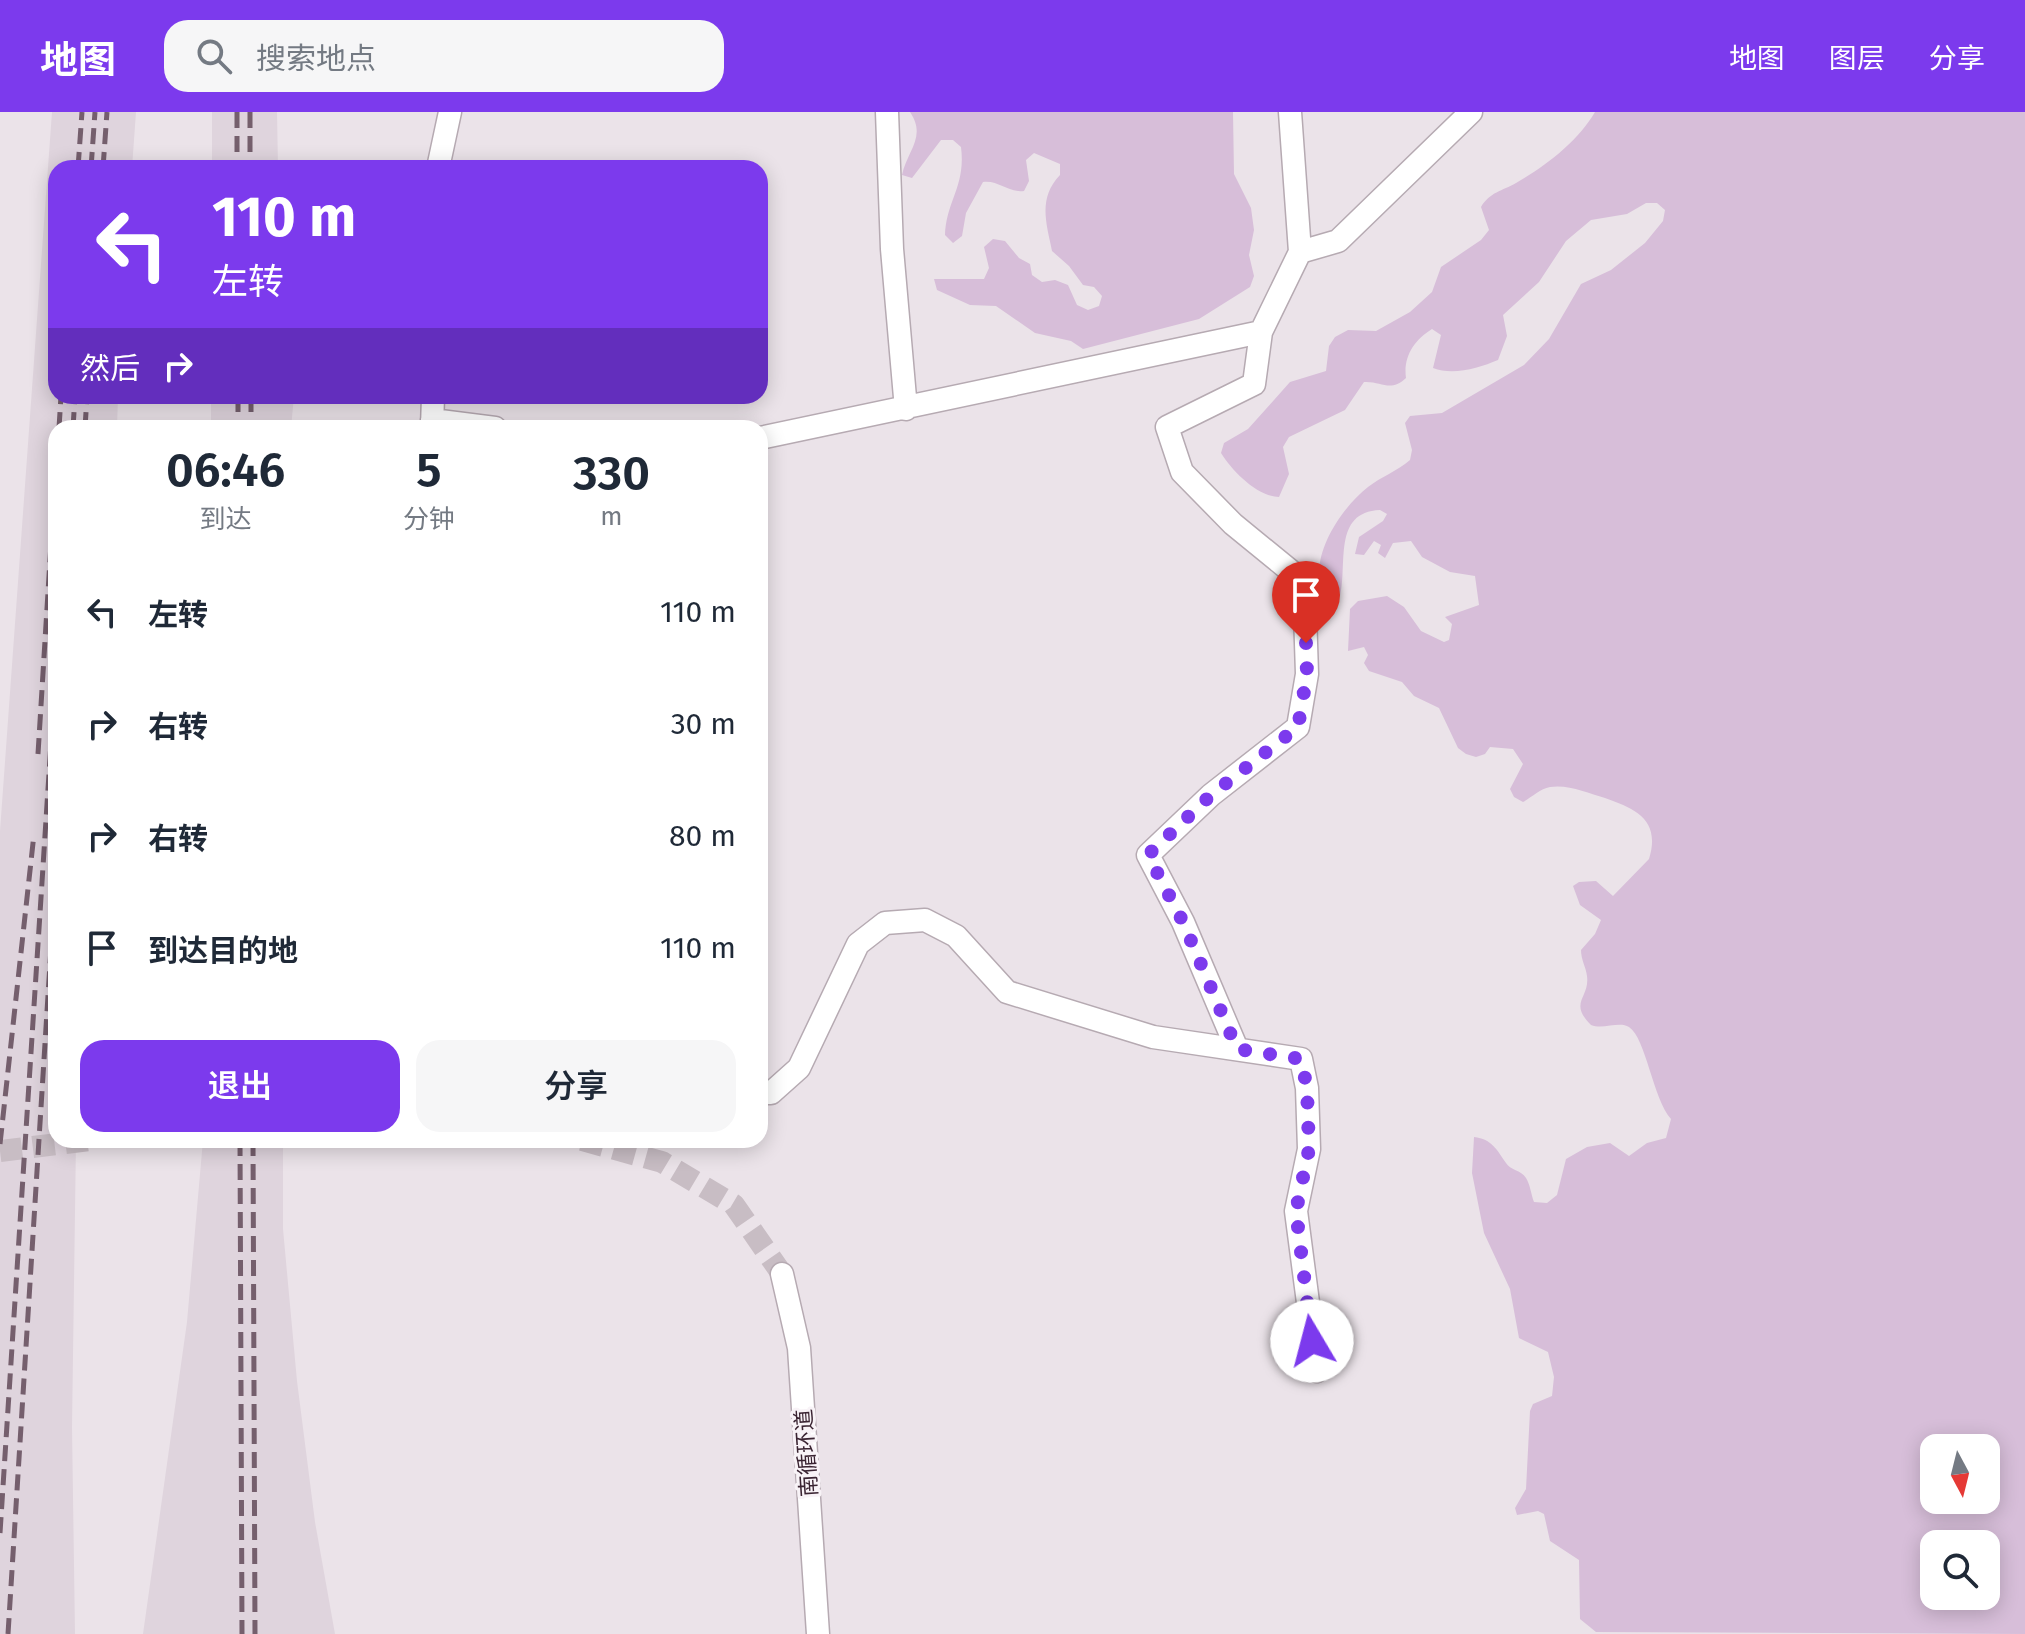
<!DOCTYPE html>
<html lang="zh">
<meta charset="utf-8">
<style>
body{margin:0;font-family:"Fira Sans","Noto Sans SC",sans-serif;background:#f6f6f7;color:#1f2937;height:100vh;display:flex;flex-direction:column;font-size:30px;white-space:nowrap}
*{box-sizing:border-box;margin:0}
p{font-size:26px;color:#747a83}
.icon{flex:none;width:44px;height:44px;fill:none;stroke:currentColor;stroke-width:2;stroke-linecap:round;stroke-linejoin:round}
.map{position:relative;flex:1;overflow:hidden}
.drawer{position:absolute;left:48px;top:308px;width:720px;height:728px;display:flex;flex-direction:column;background:#fff;border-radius:24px;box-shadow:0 4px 20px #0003}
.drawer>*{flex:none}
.banner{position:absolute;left:48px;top:48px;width:720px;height:244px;border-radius:24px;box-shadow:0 4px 20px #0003;background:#7c3aed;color:#fff;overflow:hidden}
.needle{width:52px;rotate:173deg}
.tools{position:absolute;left:1920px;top:1322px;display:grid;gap:16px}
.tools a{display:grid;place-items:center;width:80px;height:80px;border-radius:16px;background:#fff;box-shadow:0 4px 20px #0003;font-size:40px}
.pin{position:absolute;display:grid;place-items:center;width:68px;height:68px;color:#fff;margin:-82px -34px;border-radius:50% 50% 50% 0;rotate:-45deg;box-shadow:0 0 8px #0007}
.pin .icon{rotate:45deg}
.me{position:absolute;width:88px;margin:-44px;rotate:352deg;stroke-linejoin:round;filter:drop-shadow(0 0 6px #0008)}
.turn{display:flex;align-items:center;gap:28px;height:168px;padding:0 32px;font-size:36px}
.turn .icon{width:104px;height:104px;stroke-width:2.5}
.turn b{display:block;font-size:56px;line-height:68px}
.then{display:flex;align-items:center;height:76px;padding:0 32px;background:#0003;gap:16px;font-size:30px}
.eta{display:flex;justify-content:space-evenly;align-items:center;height:136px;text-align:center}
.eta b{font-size:48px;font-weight:600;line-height:56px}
.button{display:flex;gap:16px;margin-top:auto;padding:16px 32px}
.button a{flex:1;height:92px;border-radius:24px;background:#7c3aed;color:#fff;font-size:32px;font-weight:600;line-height:92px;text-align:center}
.button a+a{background:#f6f6f7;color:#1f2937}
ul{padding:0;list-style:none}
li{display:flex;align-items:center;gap:24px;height:112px;padding:0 32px}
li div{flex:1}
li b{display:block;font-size:30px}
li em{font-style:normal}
header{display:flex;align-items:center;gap:48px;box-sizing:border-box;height:112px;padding:0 40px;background:#7c3aed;color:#fff}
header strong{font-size:38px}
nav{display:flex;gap:44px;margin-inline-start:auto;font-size:28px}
.search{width:560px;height:72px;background:#f6f6f7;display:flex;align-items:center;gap:20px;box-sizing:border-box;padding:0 28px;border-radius:24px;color:#747a83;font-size:30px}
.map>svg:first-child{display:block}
.built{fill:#dfd4dd}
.green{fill:#d7bed9;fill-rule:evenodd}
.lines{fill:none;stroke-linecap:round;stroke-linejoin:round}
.minor-tunnel{stroke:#c8bdc4;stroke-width:22;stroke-dasharray:22 11;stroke-linecap:butt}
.minor-casing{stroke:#b6aab2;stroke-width:25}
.minor{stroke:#fff;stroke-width:22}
.rail{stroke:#755f6d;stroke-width:5;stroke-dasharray:16 8;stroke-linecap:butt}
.route{stroke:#7c3aed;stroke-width:14;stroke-dasharray:0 25.2}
.labels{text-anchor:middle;stroke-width:6;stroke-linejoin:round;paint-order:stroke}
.street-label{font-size:22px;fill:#3a2432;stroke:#f8f3f7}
</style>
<header>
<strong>地图</strong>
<div class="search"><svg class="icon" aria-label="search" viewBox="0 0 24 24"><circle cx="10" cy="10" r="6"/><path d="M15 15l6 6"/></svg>搜索地点</div>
<nav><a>地图</a><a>图层</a><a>分享</a></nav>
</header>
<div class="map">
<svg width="2025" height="1522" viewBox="0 0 2025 1522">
<rect width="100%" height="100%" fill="#ebe3e9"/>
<path class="built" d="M52,0h84l-4,56h-76v228h62l-1,32h-61v712h20l-4,287 3,207h-75v-803z
M212,0h65l1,56h-66z
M211,284h83l-3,32h-80z
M203,1028h80v89l14,152 18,141 20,112h-192l44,-312z"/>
<path class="green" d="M910,0h323l1,62 17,34 3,22 -5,25 5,21 -4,11 -51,32 -116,30 -12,-8 -36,-8 -39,-27 -26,-1 -33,-15 -3,-11h50l5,-11 -5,-21 9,-8 12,2 14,17 11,6 2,11 10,7 13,-2 13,5 9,20 11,5 11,-4 3,-10 -8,-9 -11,-2 -14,-19 -17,-15c-6,-29 -14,-53 8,-76v-11l-26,-11 -8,7 3,21 -5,10c-16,2 -25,-11 -41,-9l-17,31 -4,23 -9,7 -8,-8c1,-34 21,-49 16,-88l-8,-7h-12l-29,38 -10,-3c5,-24 25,-38 8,-63z
M1595,0h430v1522l-429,-2 -16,-13 -1,-59 -29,-19 -6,-27 -6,-3 -21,4 -2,-7 11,-19 4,-78 3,-7 19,-8 2,-19 -6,-25 -29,-14 -9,-49 -26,-56 -12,-60 2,-36c18,2 23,13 32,26 4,7 15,7 20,15 4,6 5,16 8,24l13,1 10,-8 9,-36 21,-12 23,-4 19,13 18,-13 19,-5 5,-19c-18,-20 -25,-81 -42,-92 -10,-6 -26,3 -38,-2 -23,-23 -1,-27 -4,-49 -1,-9 -6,-16 -6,-26l14,-16 6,-14 -21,-15 -7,-19 6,-4 17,-1 17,15 36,-37c12,-39 -13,-50 -44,-61 -17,-5 -37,-14 -55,-11 -10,2 -18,10 -27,15l-9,-5 -4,-8 13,-25 -10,-15 -23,-2 -5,7 -9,3 -10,-3 -8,-6 -19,-40 -25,-12 -12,-14 -33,-11 -5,-8 4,-8 -4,-8 -16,4 2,-42 8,-8 29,-5 17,11 17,24 23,11 5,-2 3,-16 -7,-7 34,-12 -4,-29 -25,-4 -28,-15 -11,-16 -18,2 -8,15 -7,-5 3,-8 -7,-4 -10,14 -9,-1 4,-17 24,-16 4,-7 -7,-4c-48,2 -32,55 -40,86l-7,4 -8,-3c-20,-36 15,-88 43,-110 13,-10 29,-16 42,-27l2,-10 -7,-27 5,-7 32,-3 82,-48 25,-26 32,-55 30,-14 34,-27 18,-22 2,-11 -8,-7h-11l-19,11 -36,6 -25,21 -27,41 -36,33 4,21 -9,24c-19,8 -45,16 -65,8l8,-33 -9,-6c-18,11 -29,28 -26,49 -16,15 -24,3 -42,4l-19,28 -56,27 -6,10 6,27 -10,23c-21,0 -47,-26 -58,-44l3,-10 24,-14 42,-47 36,-11 3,-25 6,-9 13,-7 28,1 34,-19 22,-20 9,-25 40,-27 8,-10 -8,-23c9,-15 21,-16 35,-24 30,-17 62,-42 79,-71zM1934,1336h52v52h-52zM1934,1432h52v52h-52z"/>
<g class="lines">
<path class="minor-tunnel" d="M582,1028l80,22 72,43 48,69
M0,1039l90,-11"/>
<g class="minor-casing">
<path id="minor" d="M887,0l5,137 14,160
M438,56l12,-56
M1300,140l38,-11 133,-129
M432,308l63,8
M432,316l1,-32
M760,326l501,-106
M1237,937l-54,-127 -35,-67 63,-60 87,-68 9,-53 -3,-92 -71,-58 -51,-52 -15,-45 87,-43 7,-52 39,-80 -10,-140
M760,981h11l28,-25 59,-124 27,-21 40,-3 31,16 51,56 146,45 148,22 6,29 2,61 -13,62 21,160
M782,1162l17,74 19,286"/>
</g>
<use href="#minor" class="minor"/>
<path class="rail" d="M237,0v56
M250,0v56
M78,56l4,-56
M91,56l4,-56
M103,56l4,-56
M238,284v32
M251,284v32
M59,316l2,-32
M73,316l2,-32
M85,316l2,-32
M38,642l18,-291
M240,1028l2,494
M253,1028l2,494
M0,1032l34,-310
M0,1421l56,-868
M8,1522l48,-766"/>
</g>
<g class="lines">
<path class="route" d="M1306,531l1,31 -9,53 -87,68 -63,60 35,67 54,127 64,10 6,29 2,61 -13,62 16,130"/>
</g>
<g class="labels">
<g class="street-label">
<text transform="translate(806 1341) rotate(-94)" y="8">南循环道</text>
</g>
</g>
</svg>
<div class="tools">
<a><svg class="needle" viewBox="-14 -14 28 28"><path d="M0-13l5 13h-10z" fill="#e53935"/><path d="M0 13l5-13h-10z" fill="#747a83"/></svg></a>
<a><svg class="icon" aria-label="search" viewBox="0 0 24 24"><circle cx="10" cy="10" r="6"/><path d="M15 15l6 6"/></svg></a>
</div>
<div class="pin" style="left:1306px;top:531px;background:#d93025"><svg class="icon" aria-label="arrive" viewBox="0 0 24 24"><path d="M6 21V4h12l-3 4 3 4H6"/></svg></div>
<svg class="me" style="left:1312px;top:1229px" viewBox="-20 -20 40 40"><circle r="19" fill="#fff"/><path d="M0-13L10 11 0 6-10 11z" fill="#7c3aed"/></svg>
<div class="banner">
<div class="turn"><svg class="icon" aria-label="left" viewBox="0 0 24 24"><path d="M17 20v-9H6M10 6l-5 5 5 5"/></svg><div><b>110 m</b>左转</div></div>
<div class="then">然后<svg class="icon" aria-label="right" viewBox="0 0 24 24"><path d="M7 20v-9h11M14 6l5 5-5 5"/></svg></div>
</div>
<section class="drawer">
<div class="eta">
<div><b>06:46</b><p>到达</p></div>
<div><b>5</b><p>分钟</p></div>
<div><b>330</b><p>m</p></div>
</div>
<ul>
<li><svg class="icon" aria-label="left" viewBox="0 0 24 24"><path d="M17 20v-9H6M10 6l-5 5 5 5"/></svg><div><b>左转</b></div><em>110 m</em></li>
<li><svg class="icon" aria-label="right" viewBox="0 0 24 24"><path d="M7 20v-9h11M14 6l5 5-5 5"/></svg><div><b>右转</b></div><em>30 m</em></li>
<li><svg class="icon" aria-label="right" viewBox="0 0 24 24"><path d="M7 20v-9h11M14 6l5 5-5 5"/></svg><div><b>右转</b></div><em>80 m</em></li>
<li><svg class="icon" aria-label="arrive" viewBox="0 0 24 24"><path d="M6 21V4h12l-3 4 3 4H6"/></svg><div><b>到达目的地</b></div><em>110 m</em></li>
</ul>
<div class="button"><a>退出</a><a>分享</a></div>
</section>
</div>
